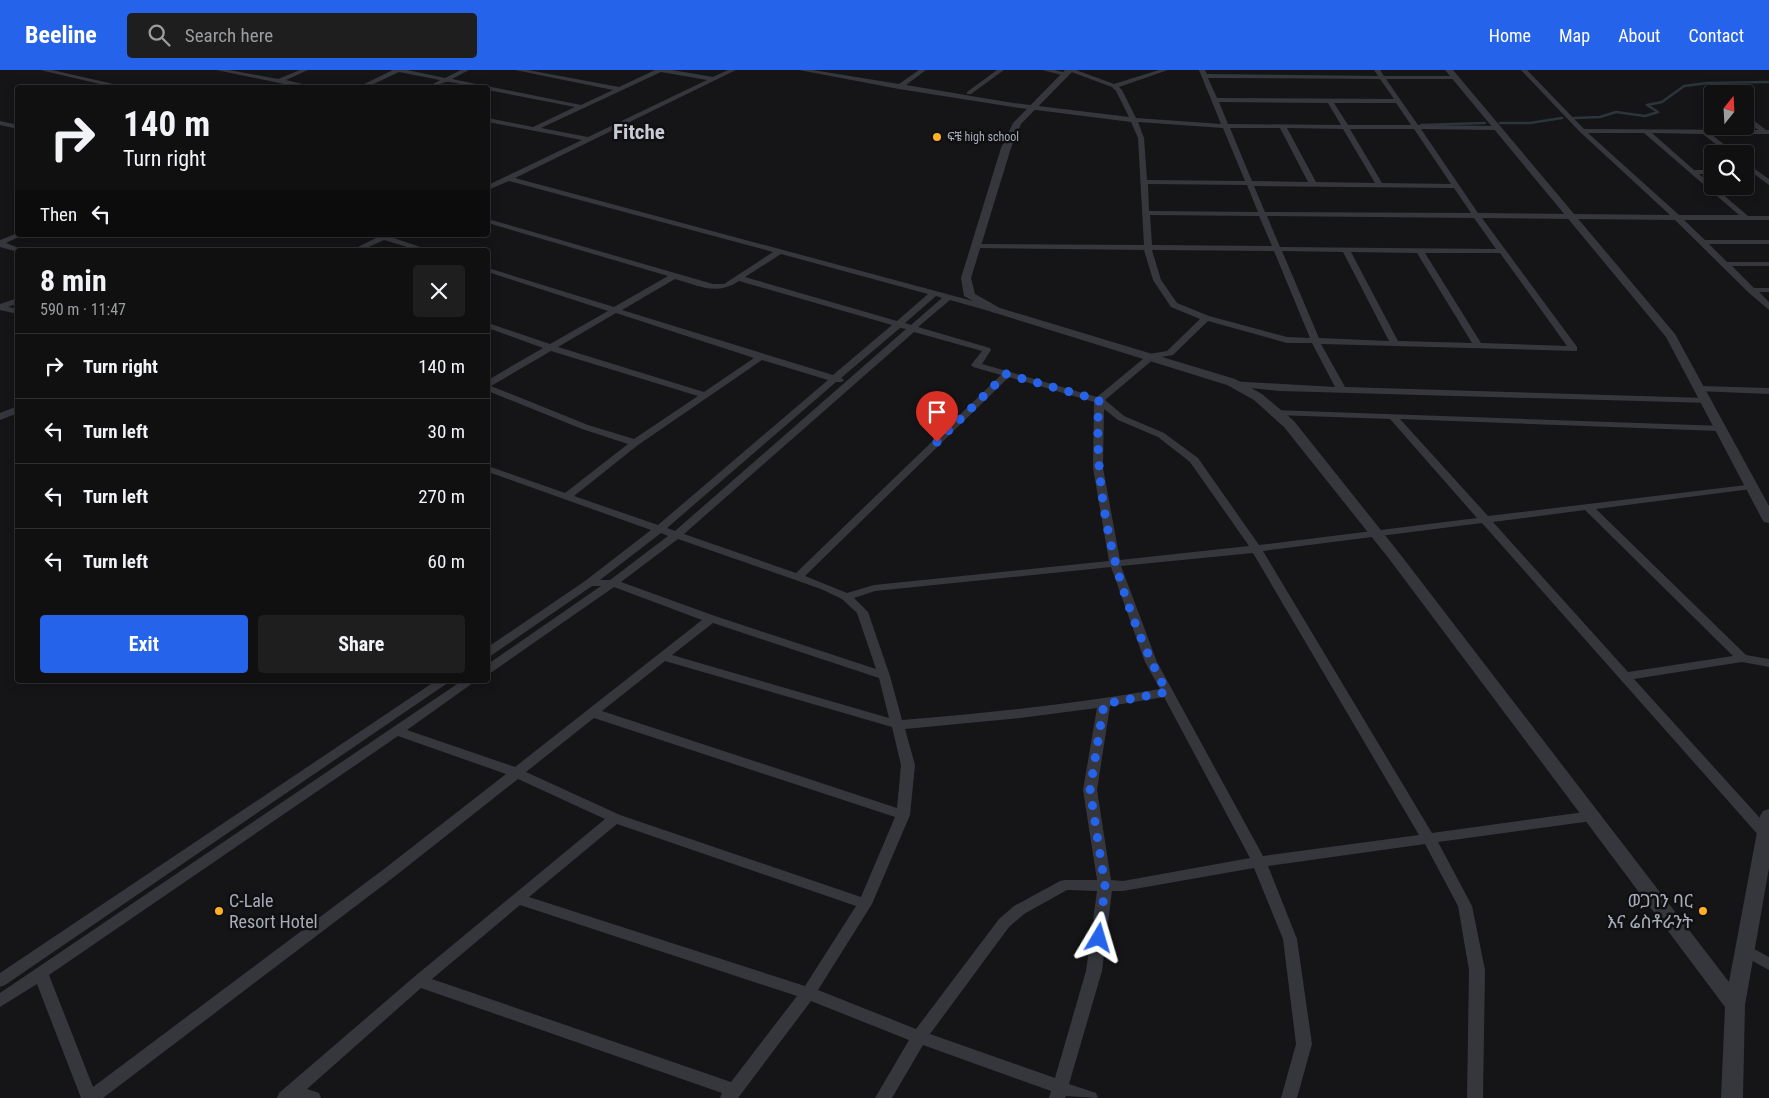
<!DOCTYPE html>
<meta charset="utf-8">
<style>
body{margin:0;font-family:"Roboto Condensed","Noto Sans Ethiopic",sans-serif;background:#1e1e1f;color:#f1f3f6;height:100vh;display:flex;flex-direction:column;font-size:19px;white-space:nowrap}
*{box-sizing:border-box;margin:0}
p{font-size:16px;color:#9c9d9f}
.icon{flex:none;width:28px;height:28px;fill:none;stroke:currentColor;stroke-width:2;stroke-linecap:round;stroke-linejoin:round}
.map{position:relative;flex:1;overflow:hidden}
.details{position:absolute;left:15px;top:178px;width:475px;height:435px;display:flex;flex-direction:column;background:#101011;border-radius:5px;box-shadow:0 2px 12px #0003,0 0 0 1px #303031}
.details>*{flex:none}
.guide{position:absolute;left:15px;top:15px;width:475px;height:152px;border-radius:5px;box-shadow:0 2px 12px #0003,0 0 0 1px #303031;background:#101011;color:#f1f3f6;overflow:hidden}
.needle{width:32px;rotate:18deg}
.tools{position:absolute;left:1704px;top:15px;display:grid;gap:10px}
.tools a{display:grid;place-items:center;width:50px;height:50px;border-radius:5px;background:#101011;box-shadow:0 2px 12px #0003,0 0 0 1px #303031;font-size:25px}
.pin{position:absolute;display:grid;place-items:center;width:42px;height:42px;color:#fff;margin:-51px -21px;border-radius:50% 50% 50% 0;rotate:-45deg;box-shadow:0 0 5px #0007}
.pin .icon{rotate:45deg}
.me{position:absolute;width:55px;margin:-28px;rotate:7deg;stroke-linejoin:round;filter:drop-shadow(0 0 4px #0008)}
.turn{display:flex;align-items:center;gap:18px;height:105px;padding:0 25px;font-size:22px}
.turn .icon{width:65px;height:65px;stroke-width:2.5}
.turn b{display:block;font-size:35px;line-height:42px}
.then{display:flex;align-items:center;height:48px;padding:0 25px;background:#0003;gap:10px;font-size:19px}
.round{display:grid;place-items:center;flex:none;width:52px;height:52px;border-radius:5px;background:#1e1e1f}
.head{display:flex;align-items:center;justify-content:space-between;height:85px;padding:0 25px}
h1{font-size:30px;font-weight:700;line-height:38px}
.primary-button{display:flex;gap:10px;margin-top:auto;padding:10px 25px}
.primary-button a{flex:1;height:58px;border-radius:5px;background:#2563eb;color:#fff;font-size:20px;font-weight:700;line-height:58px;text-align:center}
.primary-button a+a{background:#1e1e1f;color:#f1f3f6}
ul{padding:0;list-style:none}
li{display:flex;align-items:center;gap:15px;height:65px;padding:0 25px;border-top:1px solid #303031}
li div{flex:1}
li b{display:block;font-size:19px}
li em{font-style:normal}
header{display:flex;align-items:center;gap:30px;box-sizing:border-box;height:70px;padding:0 25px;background:#2563eb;color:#fff}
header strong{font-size:24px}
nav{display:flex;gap:28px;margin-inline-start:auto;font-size:18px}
.search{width:350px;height:45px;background:#1e1e1f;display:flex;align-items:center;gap:12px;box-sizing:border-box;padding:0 18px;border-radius:5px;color:#9c9d9f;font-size:19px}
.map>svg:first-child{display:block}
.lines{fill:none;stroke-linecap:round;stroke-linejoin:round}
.stream{stroke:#2a353c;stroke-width:2.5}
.minor{fill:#36373d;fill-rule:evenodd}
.tertiary{fill:#36373d;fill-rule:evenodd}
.route{stroke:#2563eb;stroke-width:9;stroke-dasharray:0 16.2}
.poi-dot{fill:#ffb125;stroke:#101012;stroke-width:2}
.labels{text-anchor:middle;stroke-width:5;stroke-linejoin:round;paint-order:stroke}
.far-poi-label{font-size:12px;fill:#a6acb9;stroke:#101012;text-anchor:start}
.near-poi-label{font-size:18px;fill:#a6acb9;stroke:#101012;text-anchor:start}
.far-town-label{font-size:21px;font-weight:bold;fill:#c7cbd4;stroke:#101012}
</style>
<header>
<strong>Beeline</strong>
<div class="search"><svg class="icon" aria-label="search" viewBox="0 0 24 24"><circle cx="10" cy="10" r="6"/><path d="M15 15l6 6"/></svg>Search here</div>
<nav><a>Home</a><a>Map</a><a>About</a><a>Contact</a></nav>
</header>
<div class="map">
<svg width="1769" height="1028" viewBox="0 0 1769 1028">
<rect width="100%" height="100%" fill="#151517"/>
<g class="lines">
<path class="stream" d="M1574,48l26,-1 16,-5 29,4 13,-4 -11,-7 15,-3 22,-16 23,-3 62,-1
M1500,53h30l32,-5
M1421,55l64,-2"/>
<path class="minor" d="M40,0h12l79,18h-14z
M216,0h13l49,9 22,-9h8l-22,10 33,8h-16z
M393,0h14l38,8 16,-8h8l-17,9 129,26 32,-15 -98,-20h13l91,17 36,-17h17l41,7 15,-7h8l-221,108 484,130v4l-3,1 -46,-13 -32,27 72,21 1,2 -9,14 115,33 52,-43 18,-3 33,-32 -29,-12 -18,-27 -9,-30 -169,-2 -4,-2 4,-2 169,1 -6,-107 -7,-16 -118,-15 -114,-18 -100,-19h14l86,14 20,-14h7l-20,15 107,18 116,14 -13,-26 -4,-4 -46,-17h10l38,14 45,-14h9l-49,17 3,3 14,28 85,6 -22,-54h6l2,4 171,2 -4,-6h6l4,6h72l2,1v2h-72l32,46 79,1 3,2 -3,2 -76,-1 57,84 192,2 -90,-83 -59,-62h6l57,59 174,1 -13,-11v-5l2,1 19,15h3v4h-58l25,20h-8l-25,-20 -51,-1 42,37h18v4h-13l49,42h21v4h-85l21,20h64v4h-60l18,18h42v4h-37l22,22h15v4h-10l10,10v8l-21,-18 -73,-72 -193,-2 95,129v4l-256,-7 24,43 361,11 3,1v4l-429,-12 -48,-5 -5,-3 2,-2 106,6 -23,-44h-25l-79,-22 -35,34 -18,3 -50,42 19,16 40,17 34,25 61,87 218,-27 -87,-99 -114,-4 -5,-3 2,-2 450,16 2,2 -2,2 -3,1 -320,-12 88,97 267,-32 1,2 -1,2 -4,1 -155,20 150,146 23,4v8l-27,-5 -108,17 135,149v9h-9l-278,-314 -219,28 169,282 160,-22 5,2 2,3 -2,3 -5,2 -154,21 34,64 13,64 -2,128h-16l2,-128 -11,-64 -33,-62 -157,22 29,73 15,105 -15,54h-16l15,-54 -13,-105 -29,-71 -131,23h-11l-10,80 -33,113 27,9 2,5 -32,-2 -1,2h-16l2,-7 -128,-46 -31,53h-17l34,-58 -98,-39 -73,97h-18l2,-5 -301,-105 -114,101 12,4 2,5h-44l2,-5 135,-116 191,-158 -87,-40 -124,98 -291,221h-22l-44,-114 -37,23v-14l463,-313h14l-70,50 108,37 187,-147 -88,-33 -122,85 -4,1v-9l113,-78h-9l-100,69 -4,1v-9l97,-66 66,-51 -163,-58v-6l77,27 63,-49 -46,-15 -94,-38v-11l55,-32 -55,-20v-5l62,21 58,-33 -120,-39v-4l126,39 54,-31 -180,-53v-4l225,65h11l49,-32 -264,-71 -21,9v-5l94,-45 -94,-18v-4l45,9 42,-20 -87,-17v-2c-11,0 -36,-7 -42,-6 -8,2 -10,6 -20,6l14,-8 -41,-8 -34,16h-9zM661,2l46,8 -119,57 -47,-9zM1208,8l172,1 14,20 -177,-1zM1219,32l109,1 13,22 -113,-1zM1334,33h62l15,22h-63zM1138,52l85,6 22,53 -98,-1 -3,-42zM1230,58h50l28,54 -56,-1zM1287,58l56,1 32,54 -59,-1zM1350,59h64l37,55 -69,-1zM1588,63h56l95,82h-60zM1148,114l99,1 11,27 -109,-1zM1254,116l200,2 17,25 -206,-1zM1150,145l109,1 13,30 -120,-1zM1267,146l207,2 22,31 -216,-2zM1152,180l122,1 36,87 -23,-1 -78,-21 -32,-13 -16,-23zM1282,181l61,1 46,89 -70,-3zM1351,182l66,1 55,90 -74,-2zM1425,183h75l67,93 -86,-3zM781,184l147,40 -31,27 -152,-44zM675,209c25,7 41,17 64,2l153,44 -59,50 -211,-65zM936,226l6,2 -31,27 -6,-2zM616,243l138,45 -50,34 -146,-45zM900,258l6,1 -231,202 -8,-3 169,-146h6l2,-2 -3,-2zM914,262l68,19 -11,14 2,2 28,8 -205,198 -112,-39zM551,281l147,45 -64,43 -46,-14 -97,-39zM762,290l66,20 -170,145 -84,-29 64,-51zM1009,307l85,25 -1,66 16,93 -235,24 -27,8 -42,-17zM1104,339l14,11 40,17 32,25 59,84 -129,14 -17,-92zM1585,440l148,146 -105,16 -135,-150zM661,463l7,3 -58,44h-10zM678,469l143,50 21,10 15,14 19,56 -161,-53 -94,-34zM1253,483l166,282 -156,21 -106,-194 -36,-96zM1111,497l34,95 15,27c-86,15 -171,24 -258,31l-12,-44 -22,-64 -14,-14 21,-7zM713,553l166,55 10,40 -217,-63zM665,591l227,66 9,38 -4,43 -295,-97zM1164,627l86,161 -127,23 -12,-1 -14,-90 13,-84zM1097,638l-14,82 14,90h-32l-5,1 -46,25 -15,13 -83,110 -98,-39 54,-86 38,-89 5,-50 -10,-36 115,-11zM594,648l301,99 -34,80 -241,-82 -94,-43zM398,666l108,38 -122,95 -291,218 -44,-112zM617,754l239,82 -51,80 -276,-89zM1067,820l30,1 -11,80 -31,107 -125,-44 79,-107 15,-13zM520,835l277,91 -66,86 -299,-103z
M997,0h7l-33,24h-4v-2z
M1042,0h13l14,4 -3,2z
M0,51l18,4v4l-18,-4z
M1745,92l24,17v6l-24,-18z
M18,163v2h5l-17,8 18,7h-6v2l-18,-5v-7z
M382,165h10l-1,2 38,13h-12l-33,-10 -22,10h-10z
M18,228v5l-10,4 10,2v5l-18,-4v-6z
M1700,316l69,2v6l-72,-3 -2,-2z
M18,336v7l-18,7v-7z
M437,610h15l-447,305 -5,2v-14z
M1745,874l24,13v13l-29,-16 -2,-4 2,-4z"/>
<path class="tertiary" d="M1065,0h9l-53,54 -10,24 -40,130 4,16 25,14 235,71 27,15 32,27 106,133 329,428 31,-166 3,-5 6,-2v59l-24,137 -2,93h-22l4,-91 -335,-447 -106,-133 -30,-27 -27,-15 -235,-73 -28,-16 -3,-18 40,-130 12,-25z
M1445,0h8l222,264 94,172v17l-5,-1 -2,-3 -96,-182z"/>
</g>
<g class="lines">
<path class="route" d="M937,372l69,-68 93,26c-7,100 20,204 68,292l-63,12 -14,86 15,96 -6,52"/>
</g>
<g class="poi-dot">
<circle cx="937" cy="67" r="5"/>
<circle cx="219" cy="841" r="5"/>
<circle cx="1703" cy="841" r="5"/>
</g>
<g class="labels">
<g class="far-poi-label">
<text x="947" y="71">ፍቼ high school</text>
</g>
<g class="near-poi-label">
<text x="229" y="837">C-Lale<tspan x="229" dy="21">Resort Hotel</tspan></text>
<text x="1693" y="837" text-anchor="end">ወጋገን ባር<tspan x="1693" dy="21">እና ሬስቶራንት</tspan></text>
</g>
<g class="far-town-label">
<text x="639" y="69">Fitche</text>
</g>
</g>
</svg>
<div class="tools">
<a><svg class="needle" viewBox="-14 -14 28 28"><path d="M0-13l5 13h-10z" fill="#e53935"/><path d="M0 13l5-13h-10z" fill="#9c9d9f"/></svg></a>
<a><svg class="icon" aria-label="search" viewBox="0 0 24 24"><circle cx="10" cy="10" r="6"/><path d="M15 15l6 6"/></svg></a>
</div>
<div class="pin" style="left:937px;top:372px;background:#d93025"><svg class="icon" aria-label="arrive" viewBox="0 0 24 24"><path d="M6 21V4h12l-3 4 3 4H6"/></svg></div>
<svg class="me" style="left:1099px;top:868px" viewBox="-20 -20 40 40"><path d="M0-17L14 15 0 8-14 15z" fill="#2563eb" stroke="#fff" stroke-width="4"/></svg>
<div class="guide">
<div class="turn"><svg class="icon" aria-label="right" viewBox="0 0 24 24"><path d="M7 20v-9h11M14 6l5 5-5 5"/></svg><div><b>140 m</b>Turn right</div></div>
<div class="then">Then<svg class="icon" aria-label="left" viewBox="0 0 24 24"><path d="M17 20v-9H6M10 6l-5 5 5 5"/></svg></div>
</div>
<section class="details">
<div class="head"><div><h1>8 min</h1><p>590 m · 11:47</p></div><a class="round"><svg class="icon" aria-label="close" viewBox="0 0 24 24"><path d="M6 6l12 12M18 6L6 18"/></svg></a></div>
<ul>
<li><svg class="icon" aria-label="right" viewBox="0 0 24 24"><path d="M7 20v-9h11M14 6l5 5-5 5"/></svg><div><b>Turn right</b></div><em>140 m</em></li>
<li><svg class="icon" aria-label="left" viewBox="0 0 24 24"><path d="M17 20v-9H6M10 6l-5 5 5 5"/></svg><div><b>Turn left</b></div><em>30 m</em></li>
<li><svg class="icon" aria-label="left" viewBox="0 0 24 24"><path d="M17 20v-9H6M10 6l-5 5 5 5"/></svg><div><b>Turn left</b></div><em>270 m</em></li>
<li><svg class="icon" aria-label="left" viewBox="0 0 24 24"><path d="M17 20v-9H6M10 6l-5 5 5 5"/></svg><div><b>Turn left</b></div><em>60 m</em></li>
</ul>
<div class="primary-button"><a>Exit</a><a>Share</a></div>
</section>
</div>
